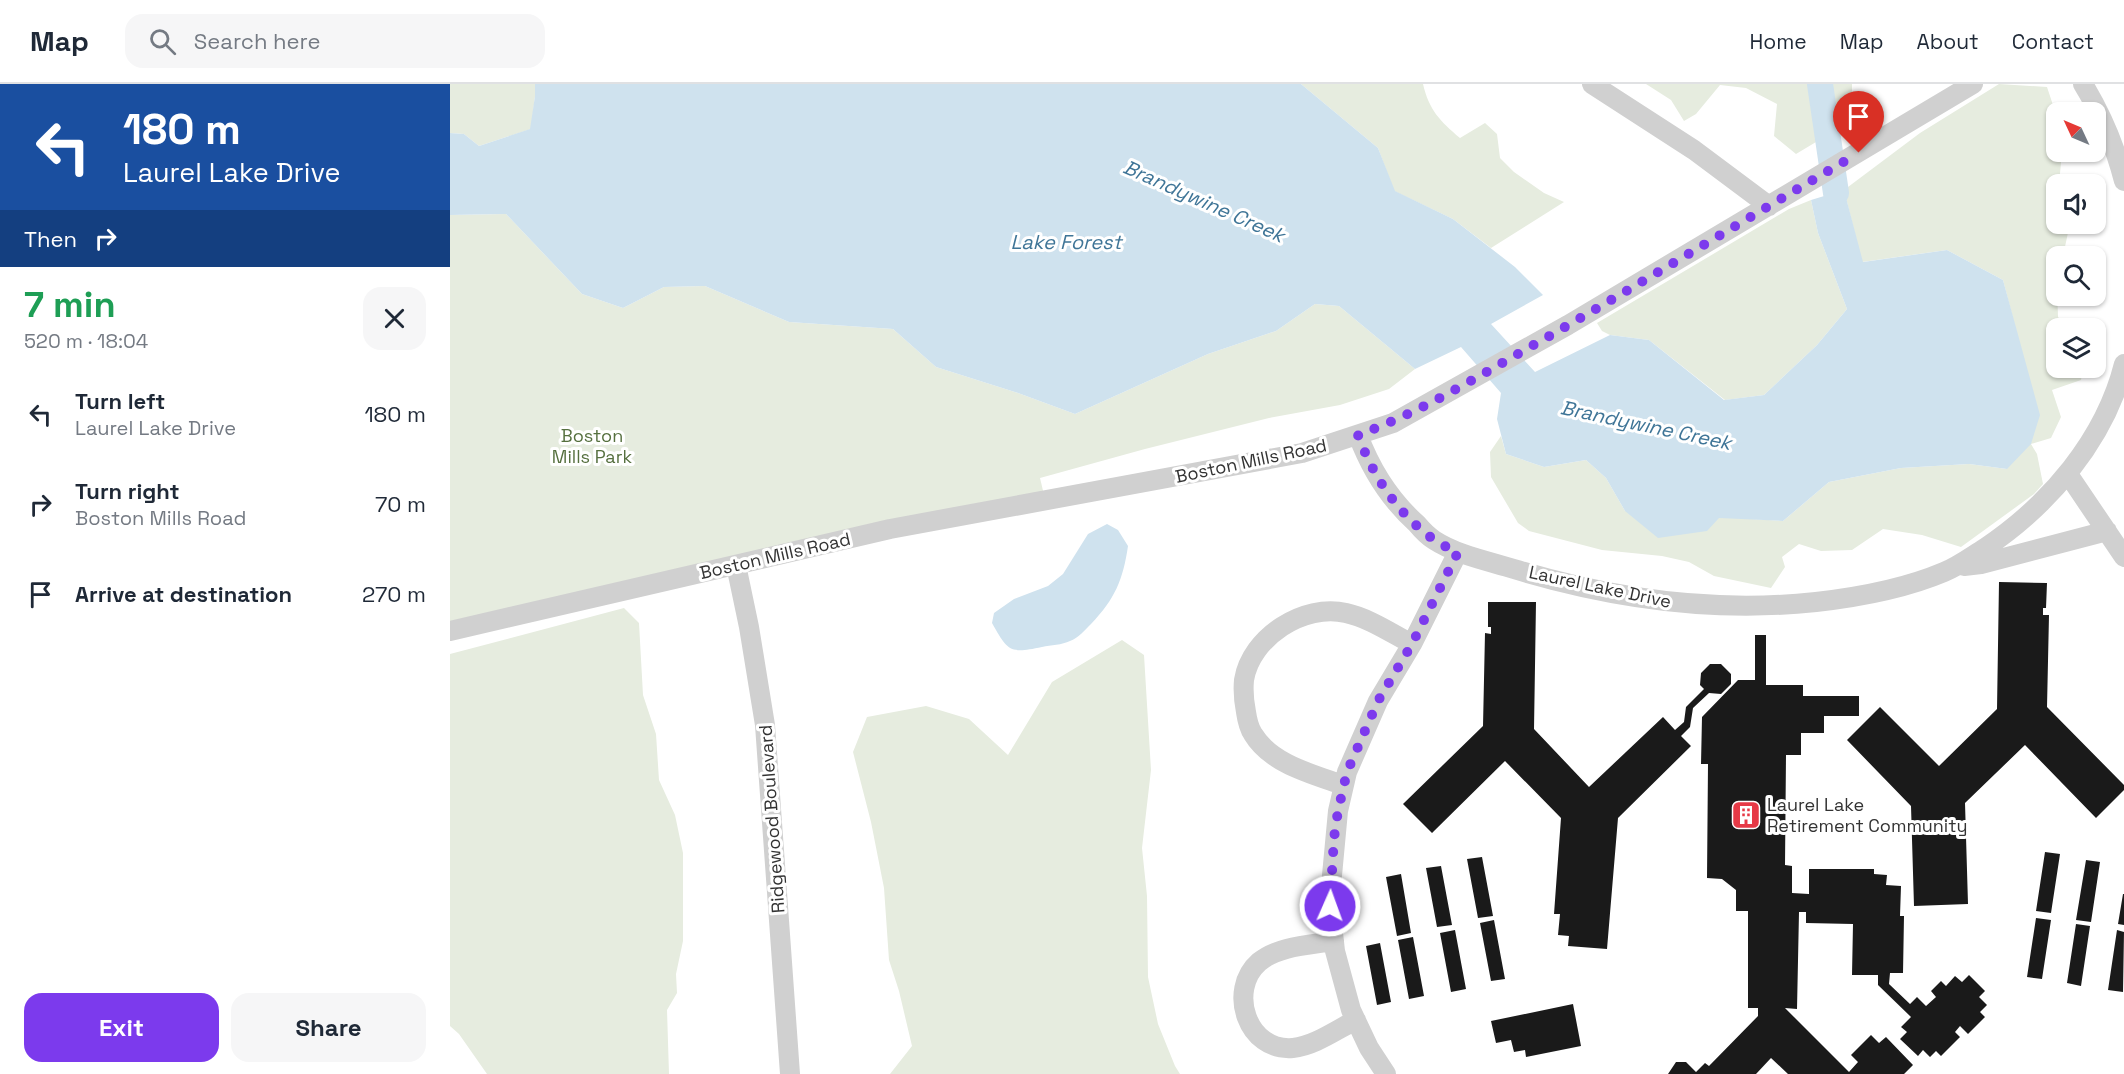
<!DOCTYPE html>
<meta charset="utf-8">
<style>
body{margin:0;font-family:"Space Grotesk",sans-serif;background:#f6f6f7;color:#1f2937;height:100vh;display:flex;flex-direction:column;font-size:22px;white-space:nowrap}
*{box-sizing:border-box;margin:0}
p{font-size:20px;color:#747a83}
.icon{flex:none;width:33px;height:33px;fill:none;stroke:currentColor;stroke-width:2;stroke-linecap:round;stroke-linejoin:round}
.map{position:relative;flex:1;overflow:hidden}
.side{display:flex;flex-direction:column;background:#fff;width:450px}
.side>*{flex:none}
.hud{background:#1a4fa0;color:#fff;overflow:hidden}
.needle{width:39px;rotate:314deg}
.fabs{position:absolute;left:1596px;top:18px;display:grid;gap:12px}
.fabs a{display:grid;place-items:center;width:60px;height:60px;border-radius:12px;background:#fff;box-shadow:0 2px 4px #0004;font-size:30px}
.pin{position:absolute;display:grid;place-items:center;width:51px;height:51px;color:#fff;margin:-62px -26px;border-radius:50% 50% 50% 0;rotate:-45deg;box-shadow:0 0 6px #0007}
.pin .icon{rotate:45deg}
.me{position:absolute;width:66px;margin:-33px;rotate:2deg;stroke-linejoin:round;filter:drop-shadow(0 0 4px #0008)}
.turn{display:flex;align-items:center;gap:21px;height:126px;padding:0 24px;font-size:27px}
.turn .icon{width:78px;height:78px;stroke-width:2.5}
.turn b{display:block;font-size:42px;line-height:51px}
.then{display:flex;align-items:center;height:57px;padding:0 24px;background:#0003;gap:12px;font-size:22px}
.round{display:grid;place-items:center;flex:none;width:63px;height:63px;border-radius:18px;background:#f6f6f7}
.head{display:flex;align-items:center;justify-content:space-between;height:102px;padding:0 24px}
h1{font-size:36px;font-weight:700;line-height:45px;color:#1e9e55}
.action{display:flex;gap:12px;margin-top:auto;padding:12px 24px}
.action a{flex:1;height:69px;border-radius:18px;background:#7c3aed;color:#fff;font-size:24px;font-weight:700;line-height:69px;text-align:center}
.action a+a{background:#f6f6f7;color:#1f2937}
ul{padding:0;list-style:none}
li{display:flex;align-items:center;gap:18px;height:90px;padding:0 24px}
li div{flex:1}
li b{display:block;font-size:22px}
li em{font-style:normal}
header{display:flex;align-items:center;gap:36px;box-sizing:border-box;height:84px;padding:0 30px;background:#fff;border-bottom:2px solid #e0e1e3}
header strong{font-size:28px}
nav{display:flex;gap:33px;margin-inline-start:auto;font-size:21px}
.search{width:420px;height:54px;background:#f6f6f7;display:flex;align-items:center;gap:15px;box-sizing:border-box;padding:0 21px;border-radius:18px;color:#747a83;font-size:22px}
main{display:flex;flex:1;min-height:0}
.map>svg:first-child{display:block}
.green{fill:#e6ecdf}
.water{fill:#cfe2ee}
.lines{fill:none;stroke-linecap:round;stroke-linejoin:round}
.river{stroke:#cfe2ee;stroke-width:26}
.building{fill:#1a1a1a}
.minor{stroke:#d0d0d0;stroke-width:20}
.route{stroke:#7c3aed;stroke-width:10;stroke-dasharray:0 18}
.labels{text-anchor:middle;stroke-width:6;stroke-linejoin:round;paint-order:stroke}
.park-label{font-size:18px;fill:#56703f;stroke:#fff}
.street-label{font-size:18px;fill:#333;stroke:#fff}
.poi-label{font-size:18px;fill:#333;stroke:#fff;text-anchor:start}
.water-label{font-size:20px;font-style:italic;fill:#3f7597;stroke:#fff}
</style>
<header>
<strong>Map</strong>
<div class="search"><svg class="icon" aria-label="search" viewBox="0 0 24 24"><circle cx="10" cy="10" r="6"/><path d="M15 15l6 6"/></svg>Search here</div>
<nav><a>Home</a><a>Map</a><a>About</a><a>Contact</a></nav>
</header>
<main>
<section class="side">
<div class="hud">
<div class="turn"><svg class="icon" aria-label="left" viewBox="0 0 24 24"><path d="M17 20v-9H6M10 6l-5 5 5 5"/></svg><div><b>180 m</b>Laurel Lake Drive</div></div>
<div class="then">Then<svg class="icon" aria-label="right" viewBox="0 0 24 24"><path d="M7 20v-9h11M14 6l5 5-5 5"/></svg></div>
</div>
<div class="head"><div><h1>7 min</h1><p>520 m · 18:04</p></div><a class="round"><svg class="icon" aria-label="close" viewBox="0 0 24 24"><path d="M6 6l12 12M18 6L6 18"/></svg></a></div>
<ul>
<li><svg class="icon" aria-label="left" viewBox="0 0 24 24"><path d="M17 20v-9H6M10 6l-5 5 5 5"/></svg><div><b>Turn left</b><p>Laurel Lake Drive</p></div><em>180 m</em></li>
<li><svg class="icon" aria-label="right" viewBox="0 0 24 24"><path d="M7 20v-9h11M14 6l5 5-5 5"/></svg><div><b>Turn right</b><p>Boston Mills Road</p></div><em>70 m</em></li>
<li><svg class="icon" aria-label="arrive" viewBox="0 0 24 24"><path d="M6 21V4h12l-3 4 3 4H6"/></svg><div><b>Arrive at destination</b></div><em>270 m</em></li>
</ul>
<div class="action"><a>Exit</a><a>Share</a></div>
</section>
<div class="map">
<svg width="1674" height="990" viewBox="0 0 1674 990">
<rect width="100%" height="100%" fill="#fff"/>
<path class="green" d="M0,0h85v12l-4,33 -52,17 -15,-12 -14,-1z
M851,0h122c6,26 17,37 37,54l25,-15 12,11 3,24 14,14 30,21 20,9 -73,46 -38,-29 -59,-28 -16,-43z
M1196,0h206v24l-6,16 -50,30 -22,-18 3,-32 -31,-16 -26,-3 -24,29 -12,7 -13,-21z
M1549,0l48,3 9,27v38h6l-3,32h-3v40h11l2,4 -6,28h-7l2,61 10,11h-12v40h27l-2,12 -29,10 9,27 -10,21 -20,6 6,10 6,30 -9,10 -73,53 -39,-12 -39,-6 -31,21 -31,1 -22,-7 -17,13 3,10 -14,21 -57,-12 -25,-14 -27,-6 -60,-6 -73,-19 -11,-8 -27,-46 -1,-25 11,-16 5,18 38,13 42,-7 20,18 19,33 158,10 46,-39 72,-14 68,-4 38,5 8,-143 -12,-46 -56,-30 -85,12 -18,-72 76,-57z
M1361,116l7,33 29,76 -30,36 -53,50 -39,5 -76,-60 -39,-5 -8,-4 -5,-8 192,-114z
M56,130l76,80 41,14 41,-21 41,-1 84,36 104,7 43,38 82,26 57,21 133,-60 68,-23 39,-27 24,2 76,63 -26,20 -49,16 -71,13 -124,31 -105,29 5,21 -595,125v-409z
M174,524l15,15 4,72 13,39 3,46 16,35 8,38v88l-7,33 1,19 -10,17 2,64h-182l-28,-40 -9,-8v-372z
M672,556l22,15 7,115 -9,78 5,48 1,81 10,47 17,42 5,8h-290l22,-28 -13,-55 -10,-31 -5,-72 -13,-66 -18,-70 14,-35 59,-11 43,13 39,36 44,-73z"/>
<path class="water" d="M85,0h766l77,64 17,43 58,28 62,48 28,28 -52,29 44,48 75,-37 39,5 75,60 40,-5 53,-50 30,-36 -29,-76 -7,-33 33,-10 19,72 84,-12 56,30 37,135 -9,29 -24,25 -38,-5 -68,4 -72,14 -46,39 -64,-3 -12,13 -49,7 -33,-27 -19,-33 -20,-18 -42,7 -38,-13 -9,-35 4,-26 -40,-46 -46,22 -76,-63 -24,-2 -39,27 -68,23 -133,60 -57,-21 -82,-26 -43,-38 -104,-7 -84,-36 -41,1 -41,21 -41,-14 -76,-80 -56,1v-82l14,1 15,12 51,-17 5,-33z
M657,440l11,6 10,16c-5,34 -13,53 -37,78 -6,6 -13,14 -21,17 -8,4 -19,4 -28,6 -33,7 -34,4 -50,-24l2,-10 20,-14 34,-13 15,-12 25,-40z"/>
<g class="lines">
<path class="river" d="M1370,0l16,109"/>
</g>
<path class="building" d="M1549,498l48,1 -1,25h-3v7h6l-2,92 77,78v5l-28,28 -71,-73 -60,58 3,101 -54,2 -3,-100 -64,-66 33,-33 59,59 58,-57z
M1038,518h48l-2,127 55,58 74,-70 12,13 9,-8 2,-15 18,-18 -4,-4 1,-12 9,-9h11l10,10v10l-10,10 -12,-1 -16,15 -3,19 -9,9 10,10 -73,72 -11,131 -39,-3 1,-10 -11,-1 2,-21h-6l7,-96 -56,-57 -73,72 -29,-29 80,-78 2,-93 6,1v-7h-3z
M1305,551h11v50h37v11h56v20h-35v17h-23v22h-15l-1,110 7,1v27l17,1v-25h65v5l13,1 -1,10 15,1 -1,30h4l-1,57h-13l-1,11 21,20 7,-7 9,9 10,-9 -5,-6 10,-10 5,5 9,-10 7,6 7,-7 16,16 -6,6 8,8 -7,7 5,5 -17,17 -8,-8 -5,6 5,5 -19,19 -5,-5 -6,6 -7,-7 -5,6 -18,-17 7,-7 -6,-5 10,-10 -33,-32v-10h-26l1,-51 -47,-1v-11h-7l-2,97 -12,-1 64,64 9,-10 -7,-7 20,-20 8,8 7,-6 27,28 -9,9h-116l-17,-16 -15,16h-88l8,-12h10l10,10 9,-9 4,3 49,-50v-8h-10v-97h-12v-21l-14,-11 -15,-1 1,-114h-7l1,-47 36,-37h17z
M1595,768l15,2 -9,59 -15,-2z
M1032,773l11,59 -15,2 -11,-59z
M1636,776l14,2 -9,60 -15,-2z
M991,782l11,59 -15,2 -11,-59z
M951,790l10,59 -14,3 -11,-59z
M1673,810h1v31l-6,-1z
M1586,834l15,2 -9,59 -15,-2z
M1044,836l11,59 -14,2 -11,-58z
M1626,840l14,2 -9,60 -14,-3z
M1005,846l11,59 -15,3 -11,-59z
M1667,846l7,2 -1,60 -15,-2z
M963,853l11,59 -15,3 -11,-59z
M930,859l11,59 -14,3 -11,-59z
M1123,920l8,42 -55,11 -1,-7 -11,2 -3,-12 -15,3 -5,-22z"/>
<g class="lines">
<path class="minor" d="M1142,0l102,66 75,56
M1633,0c19,31 32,62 41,97
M908,351c13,35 31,64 59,89 5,6 11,12 17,16 23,15 54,21 80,29 99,30 199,44 302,33 44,-5 88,-13 128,-30 15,-6 28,-16 41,-24 64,-43 120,-108 139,-184
M1618,390l56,83
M286,481l13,62 16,98 25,349
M1514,482l17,-2 126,-33
M0,547l440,-102 412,-76 91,-30 175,-98 405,-241
M893,701c-31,-11 -72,-21 -90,-51 -4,-6 -6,-15 -7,-22 -2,-10 -3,-21 -2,-32 7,-43 60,-77 102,-67 23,5 45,20 66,31
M884,857c-24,4 -56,5 -75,21 -32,28 -12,90 34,86 21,-2 43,-18 63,-28
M936,990l-17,-26 -18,-38 -16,-59 -5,-45 1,-20 7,-75 9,-39 31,-71 34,-57 46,-92"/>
</g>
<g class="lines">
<path class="route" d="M880,822l4,-68 4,-27 9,-39 31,-71 34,-57 46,-92c-8,-4 -18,-7 -25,-13 -36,-26 -60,-63 -75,-104 64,-23 122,-60 181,-93 108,-62 213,-127 320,-189"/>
</g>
<defs>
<g id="building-square" transform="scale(1.5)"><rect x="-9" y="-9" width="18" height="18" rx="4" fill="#e63946" stroke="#fff"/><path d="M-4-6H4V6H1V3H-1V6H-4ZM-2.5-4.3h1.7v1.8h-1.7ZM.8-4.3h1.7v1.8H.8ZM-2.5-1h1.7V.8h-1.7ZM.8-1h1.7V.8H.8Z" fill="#fff"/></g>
</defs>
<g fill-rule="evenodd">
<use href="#building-square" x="1296" y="731"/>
</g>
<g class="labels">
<g class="park-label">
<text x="142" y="358">Boston<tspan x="142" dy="21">Mills Park</tspan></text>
</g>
<g class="street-label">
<text transform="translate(801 377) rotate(-12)" y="6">Boston Mills Road</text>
<text transform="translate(325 472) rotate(-13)" y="6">Boston Mills Road</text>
<text transform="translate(1150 503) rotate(12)" y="6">Laurel Lake Drive</text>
<text transform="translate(322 735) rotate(-94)" y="6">Ridgewood Boulevard</text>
</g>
<g class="poi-label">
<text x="1317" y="727">Laurel Lake<tspan x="1317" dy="21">Retirement Community</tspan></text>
</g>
<g class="water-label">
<text transform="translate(754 117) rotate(24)" y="7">Brandywine Creek</text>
<text x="616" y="165">Lake Forest</text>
<text transform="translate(1196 341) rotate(12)" y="7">Brandywine Creek</text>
</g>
</g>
</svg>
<div class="fabs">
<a><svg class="needle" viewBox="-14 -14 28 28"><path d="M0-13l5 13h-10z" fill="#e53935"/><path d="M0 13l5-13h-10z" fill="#747a83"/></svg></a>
<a><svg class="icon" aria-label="sound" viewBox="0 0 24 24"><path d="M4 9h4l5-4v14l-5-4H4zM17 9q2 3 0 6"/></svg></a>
<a><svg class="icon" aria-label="search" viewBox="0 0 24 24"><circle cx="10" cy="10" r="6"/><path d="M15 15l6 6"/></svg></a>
<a><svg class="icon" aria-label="layers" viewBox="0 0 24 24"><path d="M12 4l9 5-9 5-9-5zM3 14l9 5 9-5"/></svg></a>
</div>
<div class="pin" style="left:1409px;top:69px;background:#d93025"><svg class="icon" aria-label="arrive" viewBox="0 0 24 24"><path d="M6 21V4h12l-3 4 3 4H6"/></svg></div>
<svg class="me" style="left:880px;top:822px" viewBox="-20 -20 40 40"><circle r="17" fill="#7c3aed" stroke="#fff" stroke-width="3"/><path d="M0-11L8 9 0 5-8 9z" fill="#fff"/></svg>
</div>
</main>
